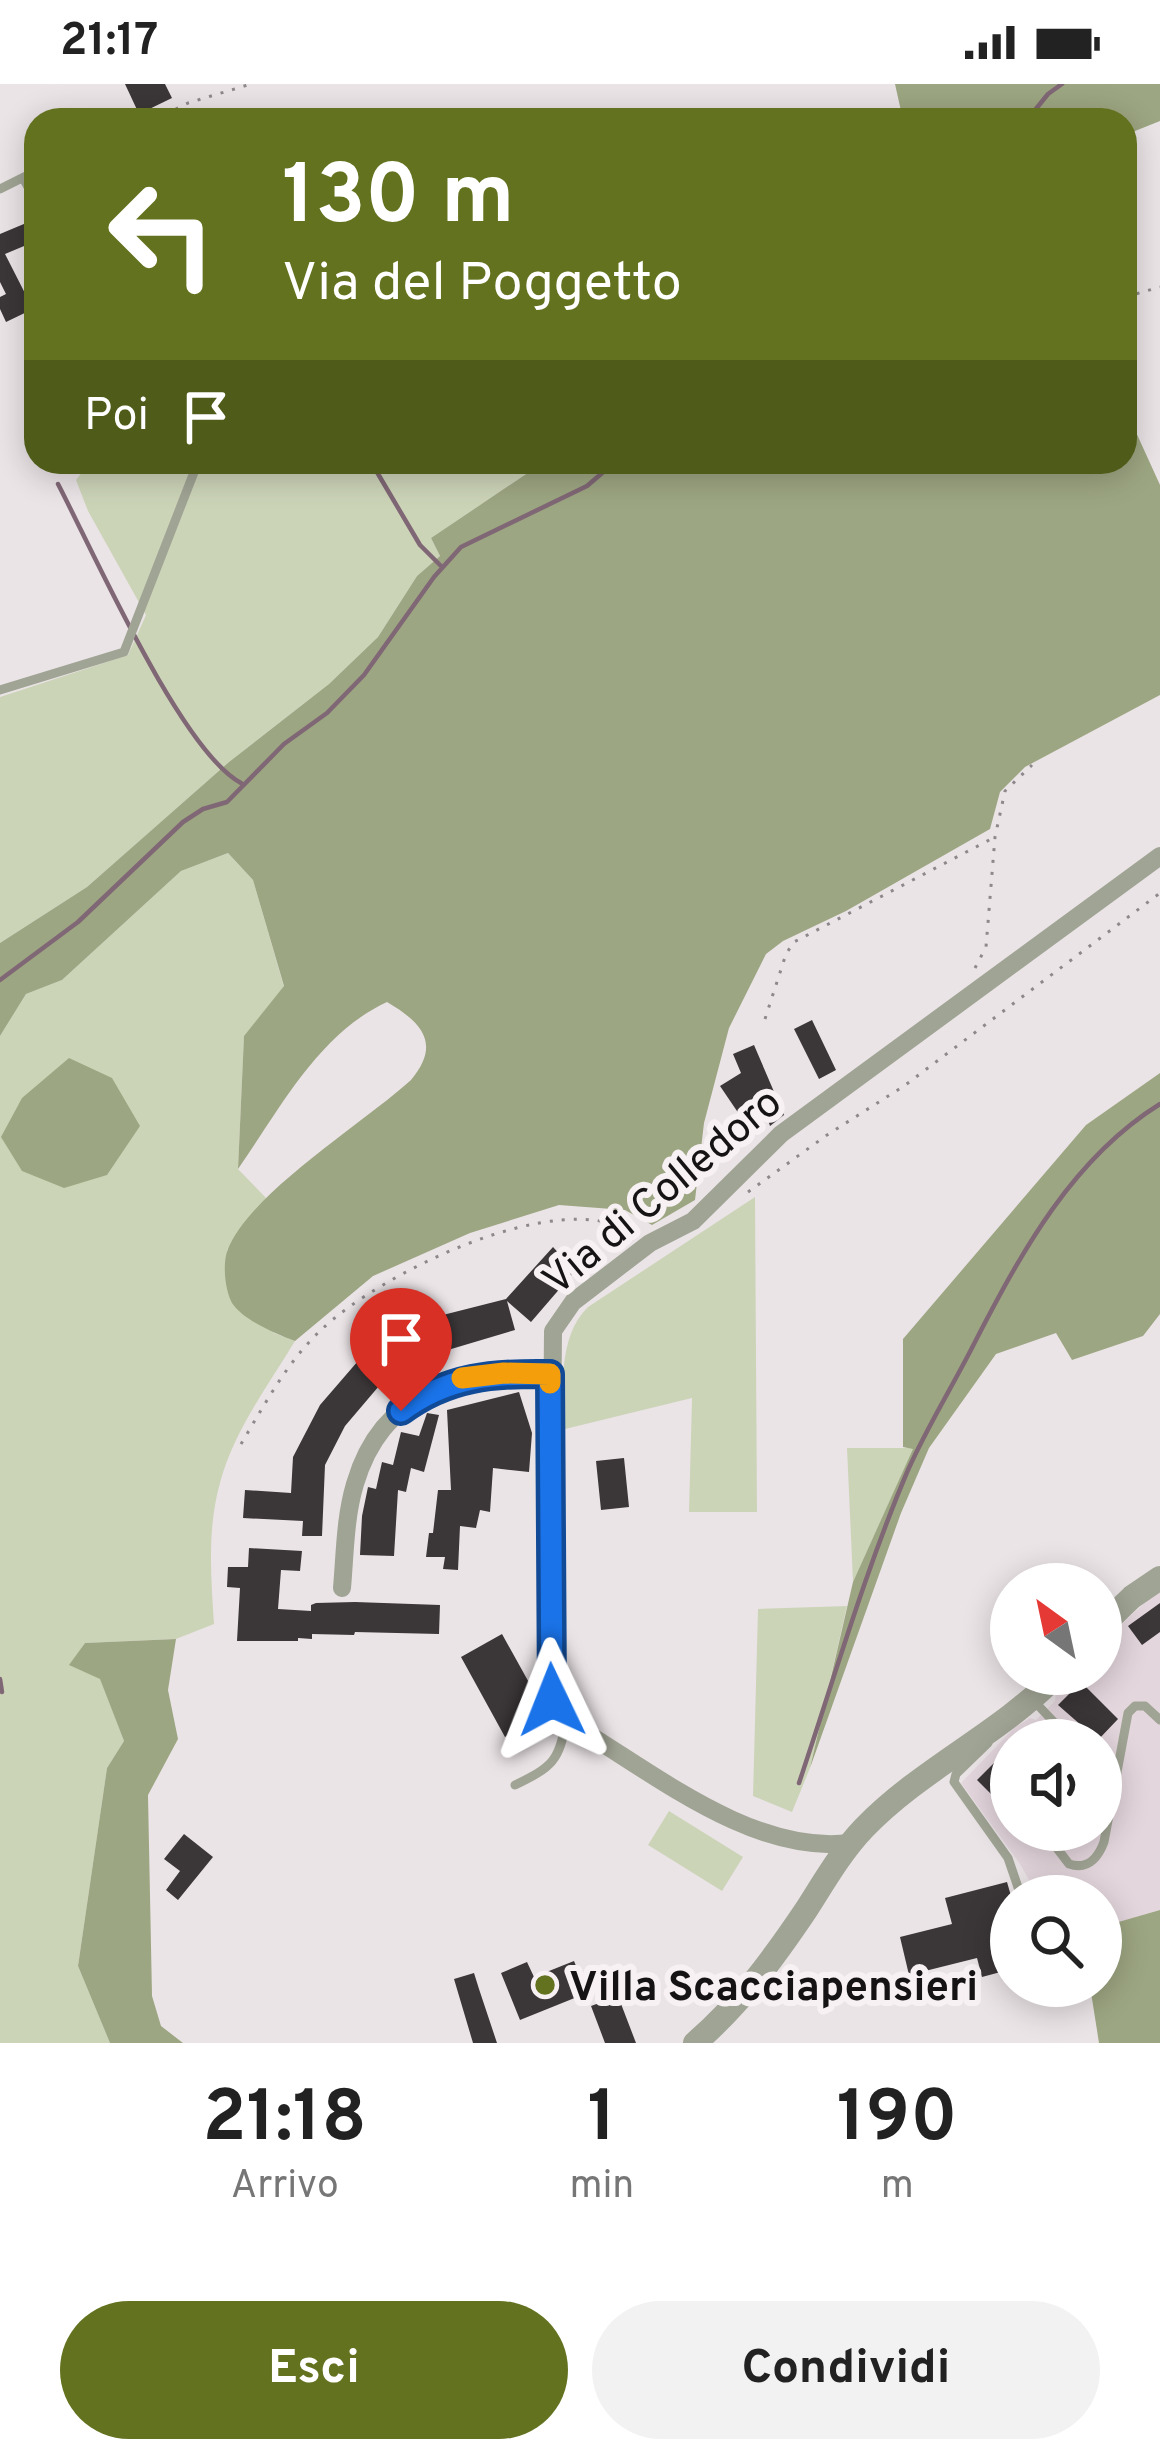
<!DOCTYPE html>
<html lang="it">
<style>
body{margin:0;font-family:Overpass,sans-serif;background:#f2f2f2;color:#222;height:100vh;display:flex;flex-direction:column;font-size:45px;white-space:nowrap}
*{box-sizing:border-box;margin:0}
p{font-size:39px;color:#767676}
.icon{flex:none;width:66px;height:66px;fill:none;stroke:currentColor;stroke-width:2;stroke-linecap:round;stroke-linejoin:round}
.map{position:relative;height:1959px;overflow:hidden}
.drawer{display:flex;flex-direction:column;background:#fff;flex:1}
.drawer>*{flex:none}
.banner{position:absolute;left:24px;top:24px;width:1113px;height:366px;border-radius:36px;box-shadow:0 6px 30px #0003;background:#63721f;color:#fff;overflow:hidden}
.needle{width:78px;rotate:327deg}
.buttons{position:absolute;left:990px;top:1479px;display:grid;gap:24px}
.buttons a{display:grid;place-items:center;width:132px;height:132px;border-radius:50%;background:#fff;box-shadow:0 6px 30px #0003;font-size:60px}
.pin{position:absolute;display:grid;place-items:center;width:102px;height:102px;color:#fff;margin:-123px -51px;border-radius:50% 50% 50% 0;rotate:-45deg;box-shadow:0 0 12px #0007}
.pin .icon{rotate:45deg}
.me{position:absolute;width:132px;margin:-66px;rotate:358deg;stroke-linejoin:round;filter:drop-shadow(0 0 9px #0008)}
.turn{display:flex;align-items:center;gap:42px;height:252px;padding:0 60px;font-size:54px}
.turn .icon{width:156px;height:156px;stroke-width:2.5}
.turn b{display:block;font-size:84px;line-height:102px}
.then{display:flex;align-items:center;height:114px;padding:0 60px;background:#0003;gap:24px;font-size:45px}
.eta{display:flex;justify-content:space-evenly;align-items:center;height:204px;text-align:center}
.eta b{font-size:72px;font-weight:700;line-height:84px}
.button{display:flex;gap:24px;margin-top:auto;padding:24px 60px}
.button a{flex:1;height:138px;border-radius:72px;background:#63721f;color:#fff;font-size:48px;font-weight:700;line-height:138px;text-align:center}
.button a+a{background:#f2f2f2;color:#222}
.status{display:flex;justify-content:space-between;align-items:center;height:84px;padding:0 60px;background:#fff;direction:ltr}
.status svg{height:33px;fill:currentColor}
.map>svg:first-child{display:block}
.built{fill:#e4d6dd;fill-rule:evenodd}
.green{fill:#ccd4b8}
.forest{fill:#9da682}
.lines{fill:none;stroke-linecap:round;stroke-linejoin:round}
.stream{stroke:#806775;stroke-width:4.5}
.building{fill:#3b3638}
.path{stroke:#8d888b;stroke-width:3;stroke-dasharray:3 9;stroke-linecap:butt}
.service{stroke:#a0a494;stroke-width:9}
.minor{stroke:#a0a494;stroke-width:18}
.tertiary{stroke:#a0a494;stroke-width:24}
.route-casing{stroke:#114b97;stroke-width:30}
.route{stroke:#1a73e8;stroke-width:21}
.slow{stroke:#f59e0b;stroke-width:21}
.poi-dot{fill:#63721f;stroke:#f8f1f4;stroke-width:4.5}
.labels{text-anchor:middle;stroke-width:12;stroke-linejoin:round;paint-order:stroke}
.street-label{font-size:42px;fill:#151314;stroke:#f8f1f4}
.poi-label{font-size:42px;font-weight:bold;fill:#151314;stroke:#f8f1f4;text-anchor:start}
</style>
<div class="status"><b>21:17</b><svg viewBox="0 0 49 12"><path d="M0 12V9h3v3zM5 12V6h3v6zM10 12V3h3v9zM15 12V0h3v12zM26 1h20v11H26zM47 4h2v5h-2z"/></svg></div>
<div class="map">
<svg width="1160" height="1959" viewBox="0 0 1160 1959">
<rect width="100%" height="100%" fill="#ebe4e7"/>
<path class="built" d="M1160,1505v321l-59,17v-31h-63l-18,-32 -59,-81 53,-55 16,-10 6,2 19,-19 1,-9 17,-18h28v-31zM1011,1656h90v90h-90z"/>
<path class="green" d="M90,378h454l-113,76 9,18 -23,20 -39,61 -49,47 -100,78 -142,125 -87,56v-246l128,-42 18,-40 -58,-104 -12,-31z
M228,769l25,27 31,107 -40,50 -6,132 29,30 -40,51 47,83 21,8c-27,45 -62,91 -75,142 -13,46 -9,94 -6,141l-38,15 -91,4 -15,22 30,13 24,63 -17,27 -29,198 32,77h-110v-1007l26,-42 36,-14 119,-109z
M755,1113l2,315h-68l3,-114 -131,32c3,-40 -4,-93 27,-123z
M847,1364h67l-61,134z
M847,1522l-37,162 -18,44 -39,-16 5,-187z
M669,1727l74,46 -21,34 -74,-46z"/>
<path class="forest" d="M895,0h265v37l-35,14v-15h-222z
M1125,324l35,77v210l-135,72 -25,25 -10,37 -144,82 -63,30 -17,13 -37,74 -25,95 -9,77 -43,25 -27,-15 -66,-5 -89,28 -97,43 -78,65c-19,-7 -52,-21 -63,-38 -7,-13 -10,-40 -4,-54 22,-56 137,-127 183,-169 31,-37 10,-58 -24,-78 -69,32 -107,107 -149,167l6,-133 40,-50 -31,-106 -25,-27 -47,18 -119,109 -36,14 -26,42v-93l87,-56 142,-125 100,-78 49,-47 39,-61 23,-20 -9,-18 113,-76h581z
M69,974l43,20 28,48 -33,49 -43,13 -42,-17 -21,-34 21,-39z
M1160,989v241l-17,22 -71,24 -16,-27 -60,21 -67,94 -28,65 -91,255 43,-186 60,-133 -10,-2v-108l183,-214z
M176,1555l-8,51 10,49 -30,56 4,201 9,30 22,17h-73l-32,-77 29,-198 17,-27 -24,-62 -31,-14 16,-22z
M1160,1826v133h-61l-9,-57h11v-59z"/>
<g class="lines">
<path class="stream" d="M1027,36l21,-26 14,-10
M371,378l49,83 21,21
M58,400c35,67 123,267 183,299
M0,896l78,-58 105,-100 20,-13 24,-7 57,-58 43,-31 37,-38 70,-98 27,-30 126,-61 28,-24
M0,1595l2,13
M799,1699c35,-104 66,-212 109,-313 20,-45 46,-86 68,-130 46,-89 97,-182 184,-236"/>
</g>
<path class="building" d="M125,0h40l7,14 -33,16z
M31,137l5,20 -31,13 28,55 -27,13 -6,-13v-12l6,-3 -6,-12v-48z
M812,936l24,50 -17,9 -25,-50z
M754,961l30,70 -14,11 -9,-27 -22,15 -19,-28 21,-13 -8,-19z
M553,1163l22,24 -44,51 -24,-21 8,29 -94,28 -42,28 -34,40 -20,39 -3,71h-20l1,-15 -60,-3 2,-28 46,3 2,-36 27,-52 38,-44 45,-30 32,-14 71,-18z
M519,1308l13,41 -3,39 -36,-4 -3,44 -10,-2 -4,18 -16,-2 -2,44 -15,-1 2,-12h-19l3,-24h4l5,-43h13l-4,-80z
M427,1329l12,2 -15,57 -13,-4 -5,24 -8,-2 -4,66 -34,-1 2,-39 6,-29 8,2 6,-27 11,3 8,-33 18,4z
M624,1374l5,49 -28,3 -5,-49z
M249,1464l53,3 -2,20 -19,-1 -3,39 33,2v-6l5,-2 39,-1 85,3 -1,29 -84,-2 -1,3 -42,-1v5l-14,-1v3h-61l3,-53 -13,-1 1,-20h20z
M1160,1519v29l-18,13 -14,-19z
M502,1550l30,54 -8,4 15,26 -34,19 -44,-80z
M1081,1598l37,37 -20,21 -40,-35z
M1011,1662v40l-14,14 -20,-20z
M184,1750l29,23 -35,43 -12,-10 14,-19 -16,-12z
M1007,1798l4,14v21l-3,1 3,16 -12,3 9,33 -26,7 -5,-19 -68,17 -9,-38 52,-13 -7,-26z
M574,1877l13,32 -67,27 -19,-47 26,-11 7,15z
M474,1889l5,16 18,54h-24l-19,-64z
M618,1912l18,47h-31l-14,-37z"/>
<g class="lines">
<path class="path" d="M154,36l34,-17 63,-19
M1125,213l35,-10
M975,884l11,-21 9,-110 10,-46 27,-26
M765,935l21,-65 8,-12 201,-105
M748,1108l79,-57 77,-49 256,-193
M241,1360c24,-40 46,-82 80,-114 58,-56 238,-145 312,-97"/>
<path class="service" d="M92,36l2,-5
M23,94l13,23
M0,105l36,-18
M33,251l3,-2
M0,606l124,-38 74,-190
M1032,1615l39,41
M988,1659l-32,31 -2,8 54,76 13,38
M515,1701c37,-18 45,-24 51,-65
M1043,1746l26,34c19,6 29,-6 35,-22l24,-129 7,-7h10l15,14"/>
<path class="minor" d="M342,1504c3,-34 3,-71 13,-104 28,-96 107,-112 196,-110
M850,1759c-97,12 -196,-70 -277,-118l-18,-17 -5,-33 3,-344 20,-29 77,-59 43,-22 88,-87 379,-278"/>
<path class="tertiary" d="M1101,1543l31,-30 28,-19
M695,1959c45,-39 78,-84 111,-133 18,-28 35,-58 58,-82 58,-60 136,-94 194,-154"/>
</g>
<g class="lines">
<g class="route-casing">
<path id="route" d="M401,1327c47,-35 93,-38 149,-37l2,326"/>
</g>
<use href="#route" class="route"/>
<path class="slow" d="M462,1294l42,-5 46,1v9"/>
</g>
<circle class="poi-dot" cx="545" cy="1901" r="12"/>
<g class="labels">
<g class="street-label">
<text transform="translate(661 1106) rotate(-40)" y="15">Via di Colledoro</text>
</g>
<g class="poi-label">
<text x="569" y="1916">Villa Scacciapensieri</text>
</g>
</g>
</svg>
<div class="buttons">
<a><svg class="needle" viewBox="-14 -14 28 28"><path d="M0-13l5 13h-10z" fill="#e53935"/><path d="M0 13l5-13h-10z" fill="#767676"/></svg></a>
<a><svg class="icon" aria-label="sound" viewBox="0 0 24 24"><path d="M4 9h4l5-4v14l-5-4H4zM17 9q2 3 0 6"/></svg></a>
<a><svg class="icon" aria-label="search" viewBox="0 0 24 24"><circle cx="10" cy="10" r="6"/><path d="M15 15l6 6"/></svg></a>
</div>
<div class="pin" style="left:401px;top:1327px;background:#d93025"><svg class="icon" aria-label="arrive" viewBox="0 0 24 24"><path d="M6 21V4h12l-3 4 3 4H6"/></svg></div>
<svg class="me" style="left:552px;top:1616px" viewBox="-20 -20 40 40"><path d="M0-17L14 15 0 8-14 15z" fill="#1a73e8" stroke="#fff" stroke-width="4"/></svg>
<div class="banner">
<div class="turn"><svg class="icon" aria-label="left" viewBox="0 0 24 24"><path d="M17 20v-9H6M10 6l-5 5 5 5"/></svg><div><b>130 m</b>Via del Poggetto</div></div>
<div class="then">Poi<svg class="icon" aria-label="arrive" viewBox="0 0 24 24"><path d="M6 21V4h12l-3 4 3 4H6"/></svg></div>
</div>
</div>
<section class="drawer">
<div class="eta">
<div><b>21:18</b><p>Arrivo</p></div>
<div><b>1</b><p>min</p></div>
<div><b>190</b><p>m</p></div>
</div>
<div class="button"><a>Esci</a><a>Condividi</a></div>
</section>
